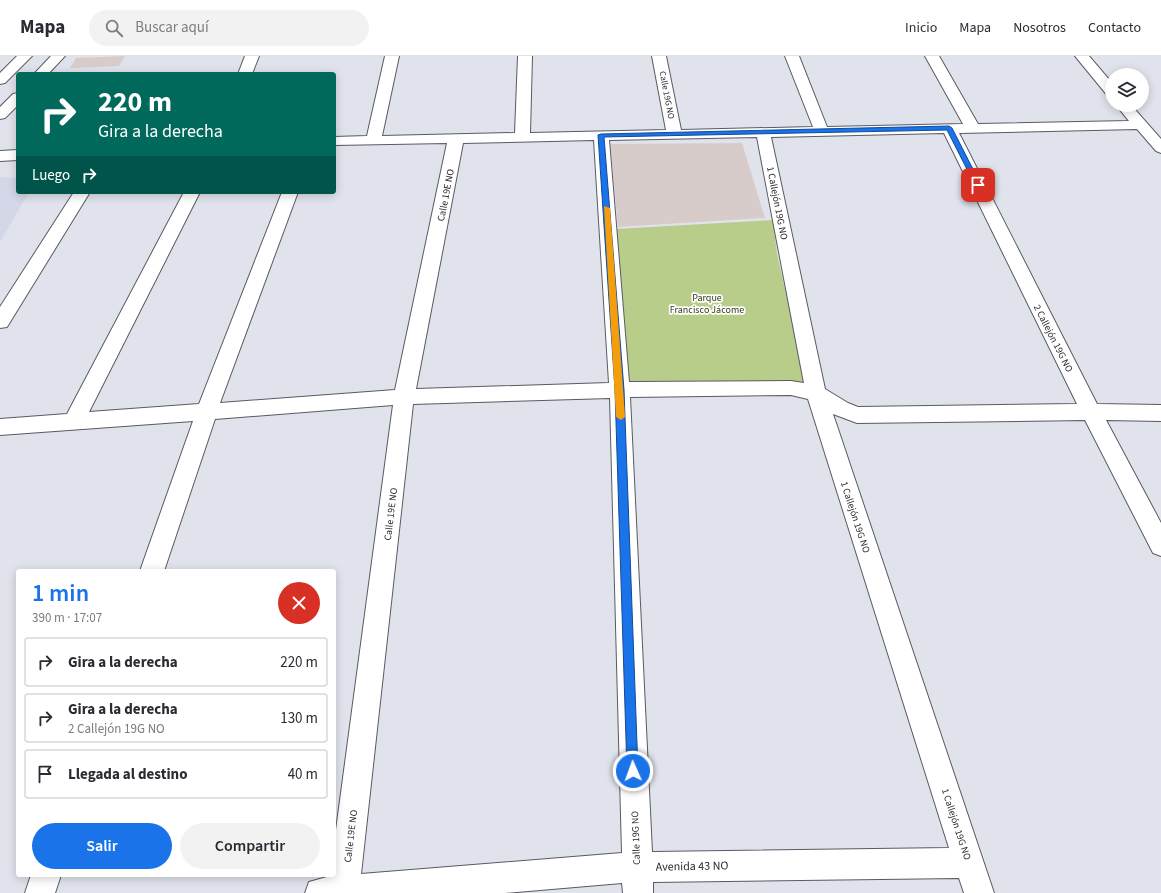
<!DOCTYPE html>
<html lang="es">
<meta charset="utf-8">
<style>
body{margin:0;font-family:"Source Sans 3",sans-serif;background:#f2f2f3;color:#2b2b33;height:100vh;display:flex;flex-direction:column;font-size:15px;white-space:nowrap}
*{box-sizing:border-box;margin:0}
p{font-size:13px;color:#7c7c81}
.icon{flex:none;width:22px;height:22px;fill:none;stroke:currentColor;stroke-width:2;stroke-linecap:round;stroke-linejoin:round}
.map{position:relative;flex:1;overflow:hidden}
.panel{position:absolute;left:16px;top:513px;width:320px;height:308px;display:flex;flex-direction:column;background:#fff;border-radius:4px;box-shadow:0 2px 10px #0003}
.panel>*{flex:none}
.banner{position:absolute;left:16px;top:16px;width:320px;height:122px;border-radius:4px;box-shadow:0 2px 10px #0003;background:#00695c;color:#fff;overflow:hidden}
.fabs{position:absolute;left:1105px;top:12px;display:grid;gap:8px}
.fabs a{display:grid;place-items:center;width:44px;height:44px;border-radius:50%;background:#fff;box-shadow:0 2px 10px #0003;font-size:20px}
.pin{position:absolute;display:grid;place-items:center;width:34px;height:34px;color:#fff;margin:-17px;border-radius:8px;box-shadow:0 2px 6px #0006}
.me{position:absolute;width:44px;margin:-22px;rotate:358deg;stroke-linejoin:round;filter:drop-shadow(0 0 3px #0008)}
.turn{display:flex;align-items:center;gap:14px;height:84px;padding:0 16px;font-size:18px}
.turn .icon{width:52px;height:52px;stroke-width:2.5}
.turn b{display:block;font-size:28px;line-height:34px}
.then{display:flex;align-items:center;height:38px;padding:0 16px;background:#0003;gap:8px;font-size:15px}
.round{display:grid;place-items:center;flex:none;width:42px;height:42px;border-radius:21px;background:#f2f2f3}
.headline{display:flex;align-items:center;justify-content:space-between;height:68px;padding:0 16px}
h1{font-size:24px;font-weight:600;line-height:30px;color:#1a73e8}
.cta{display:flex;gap:8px;margin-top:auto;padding:8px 16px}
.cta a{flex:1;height:46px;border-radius:24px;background:#1a73e8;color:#fff;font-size:16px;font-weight:600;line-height:46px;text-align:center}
.cta a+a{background:#f2f2f3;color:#2b2b33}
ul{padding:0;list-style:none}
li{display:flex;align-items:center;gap:12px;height:50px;margin:0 8px 6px;padding:0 8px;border:2px solid #e1e1e2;border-radius:4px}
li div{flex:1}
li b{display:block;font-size:15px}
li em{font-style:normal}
header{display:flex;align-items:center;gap:24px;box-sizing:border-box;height:56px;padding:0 20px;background:#fff;border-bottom:1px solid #e1e1e2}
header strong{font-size:19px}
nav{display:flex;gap:22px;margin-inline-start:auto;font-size:14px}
.search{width:280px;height:36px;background:#f2f2f3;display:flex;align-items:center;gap:10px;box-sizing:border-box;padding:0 14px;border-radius:22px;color:#7c7c81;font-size:15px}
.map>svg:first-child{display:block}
.built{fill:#d4d7e8}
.green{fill:#b9cd8b}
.building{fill:#d7ccca}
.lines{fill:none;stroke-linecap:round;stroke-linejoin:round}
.minor-casing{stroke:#595a62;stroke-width:2}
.major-casing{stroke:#595a62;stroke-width:2}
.minor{fill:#fff;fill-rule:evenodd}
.major{fill:#fff;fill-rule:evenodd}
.route{fill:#1a73e8;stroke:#114b97}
.slow{fill:#f59e0b}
.labels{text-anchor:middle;stroke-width:3.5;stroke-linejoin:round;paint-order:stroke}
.far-street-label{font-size:9px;fill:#2a2a2e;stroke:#fff}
.street-label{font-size:10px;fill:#2a2a2e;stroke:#fff}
.park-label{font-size:10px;fill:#2f3912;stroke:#fff}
.near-street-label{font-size:12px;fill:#2a2a2e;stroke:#fff}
</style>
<header>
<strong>Mapa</strong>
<div class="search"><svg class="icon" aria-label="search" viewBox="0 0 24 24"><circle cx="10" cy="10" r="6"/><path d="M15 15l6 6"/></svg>Buscar aquí</div>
<nav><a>Inicio</a><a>Mapa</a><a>Nosotros</a><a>Contacto</a></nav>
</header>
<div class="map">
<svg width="1161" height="837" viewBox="0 0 1161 837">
<rect width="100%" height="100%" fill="#e1e3ec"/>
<path class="built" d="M0,121l18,1v14h11l-29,50z"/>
<path class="green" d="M773,164l4,34 29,128h-177l-13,-153z"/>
<path class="building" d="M125,0l-6,10 -49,2 6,-10z
M742,87l23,75 -147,9 -8,-83z"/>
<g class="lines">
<g class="minor-casing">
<path id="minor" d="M245,0h14l-7,18h-14z
M385,0h14l-17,80 133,-3 3,-77h14l-2,77 136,-3 -14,-74h14l15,74 132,-3 -28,-71h14l28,71 136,-3 -38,-68h14l39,68 151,-3 -13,-16h15l30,34v14l-5,-2 -19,-22 -178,4 138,271 64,1v16l-55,-1 55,103v33l-8,-3 -68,-133 -228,3 -24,-9 161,479h-30l-5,-15 -306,4v11h-30l-1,-10 -117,10h-200l4,-11 25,-7v-30l59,-440 -178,14 -51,152h-24l53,-150 -193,14v-16l67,-5 117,-222h16l-111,220 110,-8 83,-212h16l-78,211 175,-13 52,-247 -113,2v-8l33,-1zM944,77l133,271 -219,3 -10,-4 -23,-14 -54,-252zM757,81l47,246 -13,-2 -162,1 -20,-242zM594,84l15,243 -193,6 47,-246zM791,339l17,4 141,449 -297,4 -22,-455zM610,342l12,455 -261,21 52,-470z
M1075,0h14l23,27v13l-5,-1z
M18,94v10l-18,1v-10z
M74,136h16l-83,135 -7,1v-21z
M31,819h30l-6,18h-30z"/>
</g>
<g class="major-casing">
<path id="major" d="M17,0h15l-27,27 -5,1v-11z
M51,0h14l-17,18h-14z
M18,37v12l-13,13 -5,1v-12l13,-13z"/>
</g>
<use href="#minor" class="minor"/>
<use href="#major" class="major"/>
</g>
<path class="route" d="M949,70l3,2 29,57 -1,1 -5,-1 -28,-55 -343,7 20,253 14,381 -1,4 -4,2 -5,-2 -1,-4 -12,-381 -17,-255 3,-1z"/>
<path class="slow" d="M604,150l6,2 15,209 -4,3 -5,-3z"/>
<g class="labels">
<g class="far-street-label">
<text transform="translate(667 39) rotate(79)" y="3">Calle 19G NO</text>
</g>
<g class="street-label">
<text transform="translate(445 139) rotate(-79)" y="4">Calle 19E NO</text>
<text transform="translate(778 147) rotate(79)" y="4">1 Callejón 19G NO</text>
<text transform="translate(1054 282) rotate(63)" y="4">2 Callejón 19G NO</text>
<text transform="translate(390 458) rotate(-83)" y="4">Calle 19E NO</text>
<text transform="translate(856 461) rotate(72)" y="4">1 Callejón 19G NO</text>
<text transform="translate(957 768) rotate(72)" y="4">1 Callejón 19G NO</text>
<text transform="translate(350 780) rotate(-83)" y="4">Calle 19E NO</text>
<text transform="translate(635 782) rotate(-92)" y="4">Calle 19G NO</text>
</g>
<g class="park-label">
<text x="707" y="245">Parque<tspan x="707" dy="12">Francisco Jácome</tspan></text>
</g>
<g class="near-street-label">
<text transform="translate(692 810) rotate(-1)" y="4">Avenida 43 NO</text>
</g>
</g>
</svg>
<div class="fabs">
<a><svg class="icon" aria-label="layers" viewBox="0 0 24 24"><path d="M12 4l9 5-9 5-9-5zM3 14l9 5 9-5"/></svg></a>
</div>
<div class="pin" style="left:978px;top:129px;background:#d93025"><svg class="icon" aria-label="arrive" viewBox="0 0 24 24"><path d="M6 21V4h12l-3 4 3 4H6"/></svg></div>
<svg class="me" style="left:633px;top:715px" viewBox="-20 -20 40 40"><circle r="17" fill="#1a73e8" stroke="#fff" stroke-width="3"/><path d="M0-11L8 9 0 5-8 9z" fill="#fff"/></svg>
<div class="banner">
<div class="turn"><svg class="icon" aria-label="right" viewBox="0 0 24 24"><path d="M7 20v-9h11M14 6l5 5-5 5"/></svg><div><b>220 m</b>Gira a la derecha</div></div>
<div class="then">Luego<svg class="icon" aria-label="right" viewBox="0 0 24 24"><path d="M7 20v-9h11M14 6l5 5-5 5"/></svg></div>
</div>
<section class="panel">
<div class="headline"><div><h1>1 min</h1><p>390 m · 17:07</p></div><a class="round" style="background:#d93025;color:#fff"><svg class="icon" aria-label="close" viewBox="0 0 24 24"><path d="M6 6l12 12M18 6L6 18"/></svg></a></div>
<ul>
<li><svg class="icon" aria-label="right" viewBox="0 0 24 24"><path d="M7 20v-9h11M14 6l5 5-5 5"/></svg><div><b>Gira a la derecha</b></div><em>220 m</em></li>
<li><svg class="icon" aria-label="right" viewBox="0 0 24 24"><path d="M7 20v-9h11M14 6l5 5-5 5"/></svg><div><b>Gira a la derecha</b><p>2 Callejón 19G NO</p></div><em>130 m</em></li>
<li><svg class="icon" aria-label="arrive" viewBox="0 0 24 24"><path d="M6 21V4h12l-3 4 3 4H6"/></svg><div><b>Llegada al destino</b></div><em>40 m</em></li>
</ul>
<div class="cta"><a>Salir</a><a>Compartir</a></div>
</section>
</div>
